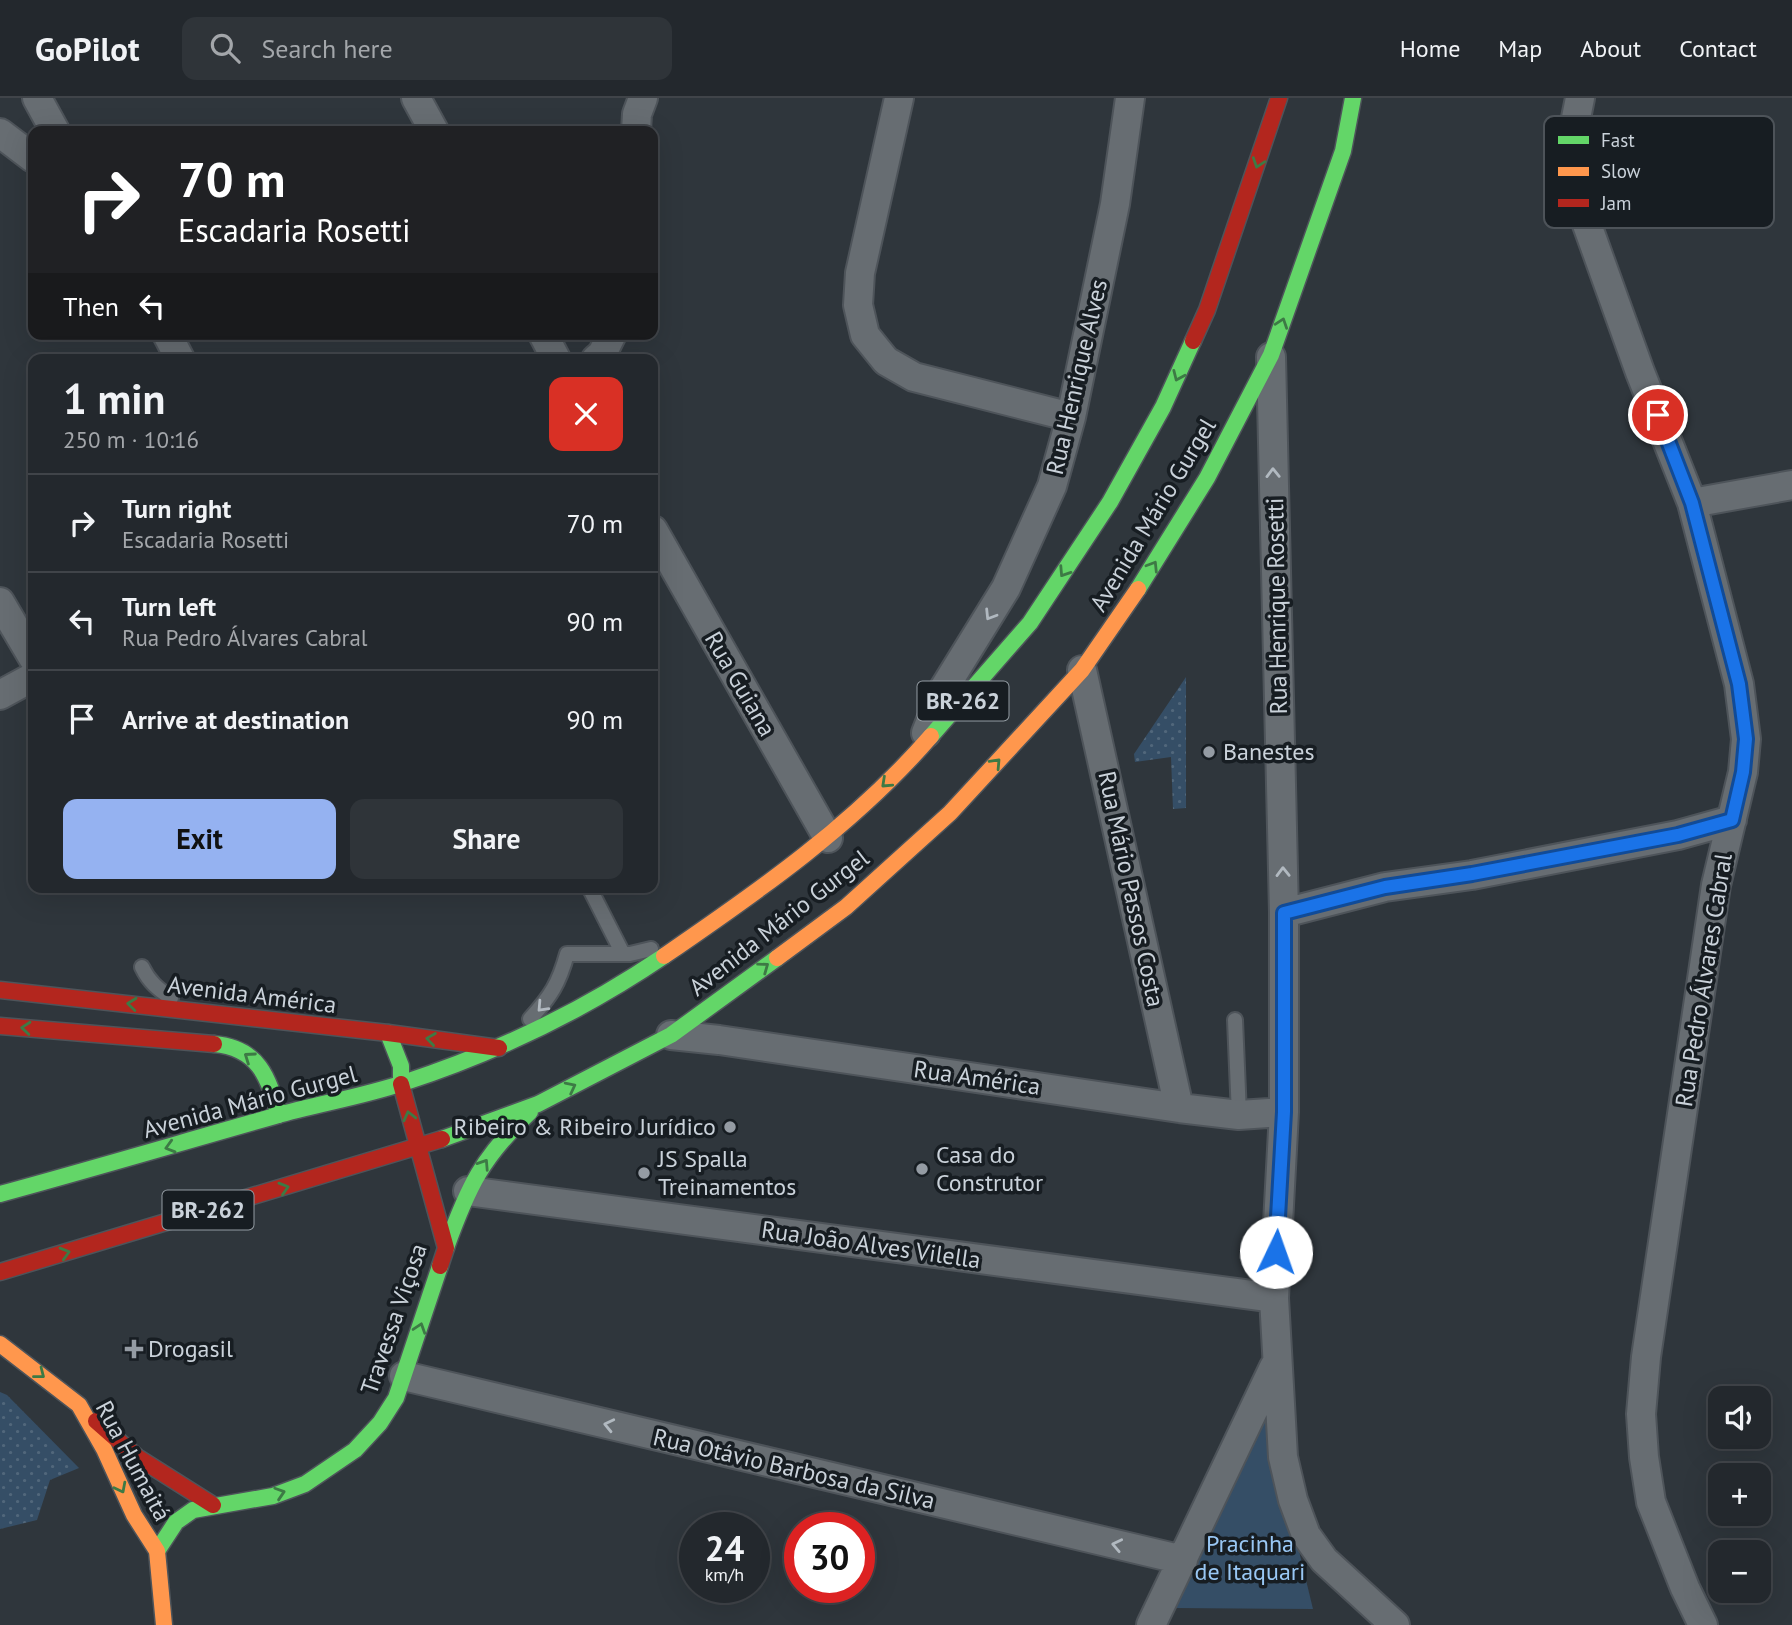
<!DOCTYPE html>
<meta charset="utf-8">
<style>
body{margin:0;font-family:"PT Sans",sans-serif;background:#2f3439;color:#f1f3f6;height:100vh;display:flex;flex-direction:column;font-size:26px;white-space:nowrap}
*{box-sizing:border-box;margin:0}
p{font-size:23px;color:#a3a6aa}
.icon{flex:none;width:38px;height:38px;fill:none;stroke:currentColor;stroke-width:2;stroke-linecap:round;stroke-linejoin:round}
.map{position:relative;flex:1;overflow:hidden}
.sheet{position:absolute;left:28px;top:256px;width:630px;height:539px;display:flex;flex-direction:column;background:#23282d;border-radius:14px;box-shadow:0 7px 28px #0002,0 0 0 2px #404449}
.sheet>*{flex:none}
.hud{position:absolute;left:28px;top:28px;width:630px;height:214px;border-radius:14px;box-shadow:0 7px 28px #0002,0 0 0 2px #404449;background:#202124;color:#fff;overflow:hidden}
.controls{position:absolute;left:1708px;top:1288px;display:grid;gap:14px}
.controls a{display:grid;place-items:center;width:63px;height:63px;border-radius:14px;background:#23282d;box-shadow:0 7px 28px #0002,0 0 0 2px #404449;font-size:35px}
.speed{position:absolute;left:679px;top:1414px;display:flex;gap:14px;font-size:35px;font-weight:700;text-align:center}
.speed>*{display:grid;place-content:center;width:91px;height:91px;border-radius:50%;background:#23282d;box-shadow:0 7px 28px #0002,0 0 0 2px #404449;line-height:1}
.speed small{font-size:18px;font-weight:400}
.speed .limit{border:10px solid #d22;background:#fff;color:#111}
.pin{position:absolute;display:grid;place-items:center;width:60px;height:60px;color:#fff;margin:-30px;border:4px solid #fff;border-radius:50%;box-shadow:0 2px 7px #0007}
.me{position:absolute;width:77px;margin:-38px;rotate:3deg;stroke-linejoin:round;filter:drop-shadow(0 0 5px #0008)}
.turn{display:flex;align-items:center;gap:24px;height:147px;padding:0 35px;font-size:32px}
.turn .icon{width:91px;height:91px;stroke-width:2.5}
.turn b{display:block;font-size:49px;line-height:60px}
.then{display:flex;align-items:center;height:66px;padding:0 35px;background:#0003;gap:14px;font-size:26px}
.round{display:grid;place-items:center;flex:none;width:74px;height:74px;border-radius:14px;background:#2f3439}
.headline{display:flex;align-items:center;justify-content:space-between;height:119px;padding:0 35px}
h1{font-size:42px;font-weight:700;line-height:52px}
.button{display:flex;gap:14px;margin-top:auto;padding:14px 35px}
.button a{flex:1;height:80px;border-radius:14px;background:#95b2f1;color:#111;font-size:28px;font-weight:700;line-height:80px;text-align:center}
.button a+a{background:#2f3439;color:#f1f3f6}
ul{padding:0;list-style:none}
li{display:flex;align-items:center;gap:21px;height:98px;padding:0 35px;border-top:2px solid #404449}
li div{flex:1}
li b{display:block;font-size:26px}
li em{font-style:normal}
header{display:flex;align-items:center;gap:42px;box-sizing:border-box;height:98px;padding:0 35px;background:#23282d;border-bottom:2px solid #404449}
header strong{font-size:33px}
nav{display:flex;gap:38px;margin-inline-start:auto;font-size:24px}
.search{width:490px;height:63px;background:#2f3439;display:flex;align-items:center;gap:18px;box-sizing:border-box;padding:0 24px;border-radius:14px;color:#a3a6aa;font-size:26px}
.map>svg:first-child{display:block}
.grass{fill:url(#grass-dots)}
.park{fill:#354e66}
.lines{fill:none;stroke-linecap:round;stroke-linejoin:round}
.lane-casing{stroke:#4e545a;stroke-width:18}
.street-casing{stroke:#4e545a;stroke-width:32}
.fast-casing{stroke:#4e545a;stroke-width:19}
.slow-casing{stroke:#4e545a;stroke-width:19}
.jam-casing{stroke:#4e545a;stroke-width:19}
.lane{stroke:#676d72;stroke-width:14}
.street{stroke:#676d72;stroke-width:28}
.fast{stroke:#63d668;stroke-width:16}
.slow{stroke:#ff974d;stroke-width:16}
.jam{stroke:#b3261e;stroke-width:16}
.oneway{stroke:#3d7a45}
.oneway2{stroke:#b1b9c0}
.route-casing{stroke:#114b97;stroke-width:18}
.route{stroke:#1a73e8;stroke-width:12}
.poi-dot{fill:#949ba3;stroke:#171d22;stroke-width:2.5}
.labels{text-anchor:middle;stroke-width:7;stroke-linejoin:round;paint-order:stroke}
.shield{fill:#171d22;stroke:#949ca3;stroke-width:2}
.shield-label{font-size:23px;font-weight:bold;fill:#cad2da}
.street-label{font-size:24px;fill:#cad2da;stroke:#171d22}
.poi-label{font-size:24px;fill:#cad2da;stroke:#171d22;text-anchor:start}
.park-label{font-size:24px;fill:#99c7f4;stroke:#171d22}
.key{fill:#171d22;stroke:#4d5359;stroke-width:2}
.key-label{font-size:19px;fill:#cad2da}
</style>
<header>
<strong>GoPilot</strong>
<div class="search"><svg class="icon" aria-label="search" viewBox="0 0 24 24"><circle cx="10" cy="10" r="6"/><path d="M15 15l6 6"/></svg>Search here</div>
<nav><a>Home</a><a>Map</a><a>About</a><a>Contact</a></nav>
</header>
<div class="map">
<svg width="1792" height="1527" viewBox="0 0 1792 1527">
<defs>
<pattern id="grass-dots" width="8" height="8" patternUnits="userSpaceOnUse" patternTransform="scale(1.75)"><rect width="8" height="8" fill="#354e66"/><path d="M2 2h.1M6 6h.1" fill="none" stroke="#51677b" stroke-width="1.8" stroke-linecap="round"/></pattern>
</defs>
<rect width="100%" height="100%" fill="#2f363c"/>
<path class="grass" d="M1186,579v131l-13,1 -2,-52 -36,5 -1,-8z
M0,1294l7,3 72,73 -29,12 -13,40 -37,9z"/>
<path class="park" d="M1265,1312l48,199 -141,-1z"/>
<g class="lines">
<g class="lane-casing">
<path id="lane" d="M589,789l34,67
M142,869c7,15 16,22 29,31
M530,921c21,-23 29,-36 37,-65h63l21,-5
M1235,922l4,95"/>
</g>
<g class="street-casing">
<path id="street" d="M37,0l18,33
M416,0l18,33
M899,0l-39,175 -2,32 7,30 21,26 28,16 157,40
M1580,0l-5,25v38l5,44 60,167 52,131 47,181 7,55 -3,33 -27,113 -70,472 -5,57 3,43 7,45 34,86 18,37
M636,33l1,-17 6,-16
M0,35l33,25
M167,236l13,25
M543,236l13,25
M1271,259l13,556v199l-10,186 9,159 10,43 13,35 18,25 71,65
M596,261l6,-5 10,-20
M1692,405l100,-18
M653,432l175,308
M0,504l33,56
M1082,572l97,438
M0,597l33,-18
M926,635l17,-43 63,-102 46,-102 19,-69 44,-213 15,-106
M1284,815l101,-26 87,-12 206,-40 54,-15
M671,937l48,5 460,68 60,7 45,-3
M468,1093l806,107
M404,1278l779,184
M1151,1527l123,-258"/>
</g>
<g class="fast-casing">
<path id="fast" d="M1138,491l69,-111 64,-123 72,-204 10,-53
M931,638l99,-113 80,-121 53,-95 30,-66
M388,935l13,33v18
M214,946c45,4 54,33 65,71
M442,1041l96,-35 133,-69 106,-77
M0,1096c92,-25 183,-52 275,-78 42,-12 86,-19 128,-33 92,-30 180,-72 261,-127
M446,1150c22,-61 36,-91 84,-136
M157,1453l19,-29 17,-12 80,-14 32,-12 50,-34 25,-27 16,-25 44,-132"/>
</g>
<g class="slow-casing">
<path id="slow" d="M664,858c95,-65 191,-132 267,-220
M777,860l69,-51 104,-94 132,-143 56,-81
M0,1246l79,61 25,44 30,66 23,36 7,74"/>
</g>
<g class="jam-casing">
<path id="jam" d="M1193,243l14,-31 72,-212
M0,892l388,43 111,15
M0,928l214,18
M401,986l45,164 -6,18
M0,1174l442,-133
M96,1323l41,36 76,48"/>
</g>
<use href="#lane" class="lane"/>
<use href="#street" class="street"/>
<use href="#fast" class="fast"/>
<use href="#slow" class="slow"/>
<use href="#jam" class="jam"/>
</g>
<defs><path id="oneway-chevron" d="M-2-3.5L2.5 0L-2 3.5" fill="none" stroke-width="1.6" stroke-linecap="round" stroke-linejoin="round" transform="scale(1.75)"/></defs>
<g class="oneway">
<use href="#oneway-chevron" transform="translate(1258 65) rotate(109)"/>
<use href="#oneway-chevron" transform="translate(1282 225) rotate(-71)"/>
<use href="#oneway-chevron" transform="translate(1178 278) rotate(114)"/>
<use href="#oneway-chevron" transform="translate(1153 468) rotate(-58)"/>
<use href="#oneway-chevron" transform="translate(1064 474) rotate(123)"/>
<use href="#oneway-chevron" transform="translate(996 665) rotate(-47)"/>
<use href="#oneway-chevron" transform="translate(886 685) rotate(137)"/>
<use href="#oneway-chevron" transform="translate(764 869) rotate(-36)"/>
<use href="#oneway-chevron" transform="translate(132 906) rotate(-174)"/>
<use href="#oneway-chevron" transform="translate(26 930) rotate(-175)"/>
<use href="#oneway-chevron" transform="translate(431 941) rotate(-172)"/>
<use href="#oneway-chevron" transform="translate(249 959) rotate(-145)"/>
<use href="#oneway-chevron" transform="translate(571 989) rotate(-27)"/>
<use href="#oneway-chevron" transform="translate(409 1018) rotate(-104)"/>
<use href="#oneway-chevron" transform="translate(170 1049) rotate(164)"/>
<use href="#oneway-chevron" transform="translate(484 1066) rotate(-57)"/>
<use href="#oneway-chevron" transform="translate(284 1090) rotate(-17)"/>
<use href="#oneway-chevron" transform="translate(65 1155) rotate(-16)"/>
<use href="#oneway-chevron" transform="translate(420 1230) rotate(-72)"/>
<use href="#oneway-chevron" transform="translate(40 1276) rotate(38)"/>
<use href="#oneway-chevron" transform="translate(121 1390) rotate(63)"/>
<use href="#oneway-chevron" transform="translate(280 1395) rotate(-18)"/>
</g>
<g class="oneway2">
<use href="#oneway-chevron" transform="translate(1273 375) rotate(-91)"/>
<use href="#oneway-chevron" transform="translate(990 517) rotate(122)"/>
<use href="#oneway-chevron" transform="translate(1283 774) rotate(-91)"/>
<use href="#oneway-chevron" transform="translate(542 909) rotate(133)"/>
<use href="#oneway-chevron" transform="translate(609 1327) rotate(-167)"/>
<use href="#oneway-chevron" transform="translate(1117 1447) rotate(-168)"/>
</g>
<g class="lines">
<g class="route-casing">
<path id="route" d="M1276,1154l8,-140v-199l101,-26 87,-13 206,-39 54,-15 11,-48 3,-33 -7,-55 -47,-181 -34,-88"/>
</g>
<use href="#route" class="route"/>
</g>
<g class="poi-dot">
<circle cx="1209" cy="654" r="7"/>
<circle cx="730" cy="1029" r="7"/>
<circle cx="922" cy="1071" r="7"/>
<circle cx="644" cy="1075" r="7"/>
<path d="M130.5 1240.5h7v7h7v7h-7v7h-7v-7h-7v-7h7z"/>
</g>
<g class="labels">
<g class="shield">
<rect x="917.5" y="583.5" width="91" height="39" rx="5"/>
<rect x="162.5" y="1092.5" width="91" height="39" rx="5"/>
</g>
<g class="shield-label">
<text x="963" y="611">BR-262</text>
<text x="208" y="1120">BR-262</text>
</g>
<g class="street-label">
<text transform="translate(1077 279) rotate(-77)" y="8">Rua Henrique Alves</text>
<text transform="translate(1153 417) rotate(-59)" y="8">Avenida Mário Gurgel</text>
<text transform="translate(1277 508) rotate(-91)" y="8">Rua Henrique Rosetti</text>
<text transform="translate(740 586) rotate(60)" y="8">Rua Guiana</text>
<text transform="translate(1131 791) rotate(78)" y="8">Rua Mário Passos Costa</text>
<text transform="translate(779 825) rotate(-38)" y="8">Avenida Mário Gurgel</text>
<text transform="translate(1704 882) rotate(-81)" y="8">Rua Pedro Álvares Cabral</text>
<text transform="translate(252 897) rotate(7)" y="8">Avenida América</text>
<text transform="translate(977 980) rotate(8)" y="8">Rua América</text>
<text transform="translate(250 1004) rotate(-15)" y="8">Avenida Mário Gurgel</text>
<text transform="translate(871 1147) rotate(8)" y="8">Rua João Alves Vilella</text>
<text transform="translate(394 1221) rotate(-71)" y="8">Travessa Viçosa</text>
<text transform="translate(133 1363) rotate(62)" y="8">Rua Humaitá</text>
<text transform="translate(794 1371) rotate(13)" y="8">Rua Otávio Barbosa da Silva</text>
</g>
<g class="poi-label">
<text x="1223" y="662">Banestes</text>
<text x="716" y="1037" text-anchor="end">Ribeiro &amp; Ribeiro Jurídico</text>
<text x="936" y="1065">Casa do<tspan x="936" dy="28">Construtor</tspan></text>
<text x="658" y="1069">JS Spalla<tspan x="658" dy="28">Treinamentos</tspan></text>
<text x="148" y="1259">Drogasil</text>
</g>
<g class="park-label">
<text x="1250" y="1454">Pracinha<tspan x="1250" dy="28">de Itaquari</tspan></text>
</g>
</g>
<rect x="1544" y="18" width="230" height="112" rx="10" class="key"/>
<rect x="1558" y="38" width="31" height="8" fill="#63d668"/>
<rect x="1558" y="69" width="31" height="9" fill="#ff974d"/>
<rect x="1558" y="101" width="31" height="8" fill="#b3261e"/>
<g class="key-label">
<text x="1601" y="49">Fast</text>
<text x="1601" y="80">Slow</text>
<text x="1601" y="112">Jam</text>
</g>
</svg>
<div class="controls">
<a><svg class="icon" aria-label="sound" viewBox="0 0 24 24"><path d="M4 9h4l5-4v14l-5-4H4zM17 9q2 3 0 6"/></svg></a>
<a>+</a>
<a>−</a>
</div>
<div class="speed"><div>24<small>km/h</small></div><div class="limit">30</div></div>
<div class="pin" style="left:1658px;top:317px;background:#d93025"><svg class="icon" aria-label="arrive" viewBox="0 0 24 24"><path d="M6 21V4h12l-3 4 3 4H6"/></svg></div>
<svg class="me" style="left:1276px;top:1154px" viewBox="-20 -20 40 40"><circle r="19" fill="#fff"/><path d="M0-13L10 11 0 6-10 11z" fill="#1a73e8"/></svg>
<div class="hud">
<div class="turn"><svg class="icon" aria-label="right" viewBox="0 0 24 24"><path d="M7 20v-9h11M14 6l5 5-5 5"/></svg><div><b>70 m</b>Escadaria Rosetti</div></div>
<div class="then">Then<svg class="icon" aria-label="left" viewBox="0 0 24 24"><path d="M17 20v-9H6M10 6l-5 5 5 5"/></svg></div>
</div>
<section class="sheet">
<div class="headline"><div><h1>1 min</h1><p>250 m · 10:16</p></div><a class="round" style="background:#d93025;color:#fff"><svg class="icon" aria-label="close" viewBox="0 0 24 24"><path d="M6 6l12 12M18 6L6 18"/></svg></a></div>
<ul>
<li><svg class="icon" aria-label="right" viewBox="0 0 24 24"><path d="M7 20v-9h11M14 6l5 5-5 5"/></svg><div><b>Turn right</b><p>Escadaria Rosetti</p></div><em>70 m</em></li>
<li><svg class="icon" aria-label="left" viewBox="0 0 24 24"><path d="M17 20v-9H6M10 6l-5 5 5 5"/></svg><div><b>Turn left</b><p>Rua Pedro Álvares Cabral</p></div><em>90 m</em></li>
<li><svg class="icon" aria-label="arrive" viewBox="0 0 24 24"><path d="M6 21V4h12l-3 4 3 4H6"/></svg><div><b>Arrive at destination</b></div><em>90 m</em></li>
</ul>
<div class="button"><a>Exit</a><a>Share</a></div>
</section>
</div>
